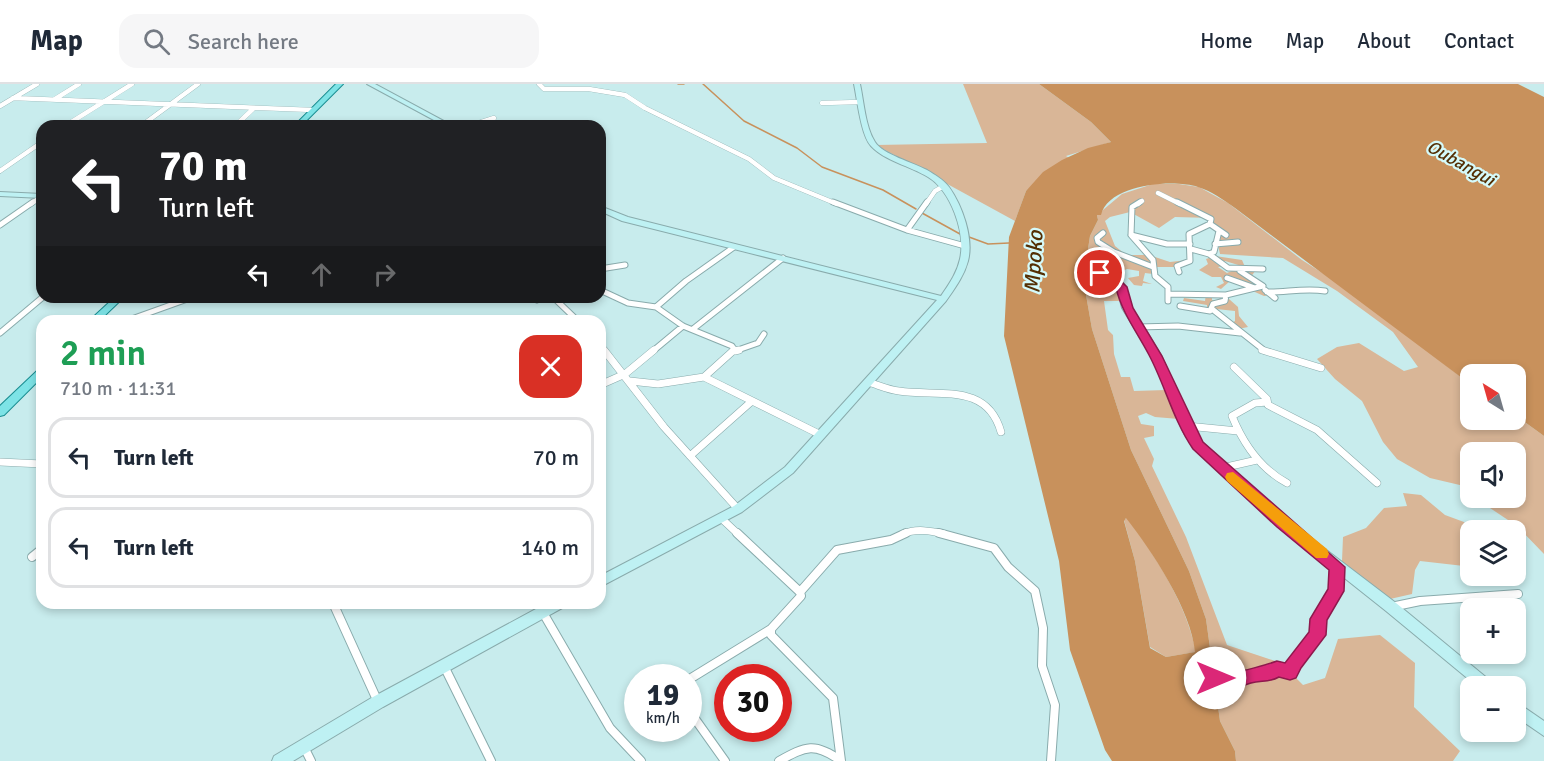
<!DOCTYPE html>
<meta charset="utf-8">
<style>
body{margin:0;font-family:Signika,sans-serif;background:#f6f6f7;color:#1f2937;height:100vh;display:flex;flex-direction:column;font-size:22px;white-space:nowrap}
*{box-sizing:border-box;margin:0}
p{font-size:20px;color:#747a83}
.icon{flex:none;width:33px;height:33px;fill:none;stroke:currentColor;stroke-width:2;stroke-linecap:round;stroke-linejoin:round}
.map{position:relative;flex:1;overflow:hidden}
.side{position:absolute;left:36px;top:231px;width:570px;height:294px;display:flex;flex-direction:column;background:#fff;border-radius:18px;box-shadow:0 3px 9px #0003}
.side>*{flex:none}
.guide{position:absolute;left:36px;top:36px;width:570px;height:183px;border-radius:18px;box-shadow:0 3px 9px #0003;background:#202124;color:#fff;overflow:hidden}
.needle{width:39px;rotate:323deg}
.tools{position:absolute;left:1460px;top:280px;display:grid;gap:12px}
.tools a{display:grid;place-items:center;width:66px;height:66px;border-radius:12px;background:#fff;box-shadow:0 3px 9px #0003;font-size:30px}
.speed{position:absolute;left:624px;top:580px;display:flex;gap:12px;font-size:30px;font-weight:700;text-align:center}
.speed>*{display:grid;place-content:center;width:78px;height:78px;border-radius:50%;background:#fff;box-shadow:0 3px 9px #0003;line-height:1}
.speed small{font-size:15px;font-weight:400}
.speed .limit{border:9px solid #d22;background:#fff;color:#111}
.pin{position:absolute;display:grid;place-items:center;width:51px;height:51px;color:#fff;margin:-26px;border:3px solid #fff;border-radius:50%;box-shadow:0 2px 6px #0007}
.me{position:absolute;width:66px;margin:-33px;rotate:90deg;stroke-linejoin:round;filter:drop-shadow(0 0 4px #0008)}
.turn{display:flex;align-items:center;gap:21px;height:126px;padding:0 24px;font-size:27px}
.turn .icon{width:78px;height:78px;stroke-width:2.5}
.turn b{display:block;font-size:42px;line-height:51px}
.lanes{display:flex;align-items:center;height:57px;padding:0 24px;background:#0003;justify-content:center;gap:30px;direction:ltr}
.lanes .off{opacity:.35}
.round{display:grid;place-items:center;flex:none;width:63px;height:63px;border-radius:18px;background:#f6f6f7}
.headline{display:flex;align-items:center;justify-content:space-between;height:102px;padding:0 24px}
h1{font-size:36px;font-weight:600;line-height:45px;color:#1e9e55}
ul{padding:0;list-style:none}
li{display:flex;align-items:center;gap:18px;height:81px;margin:0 12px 9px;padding:0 12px;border:3px solid #e0e1e3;border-radius:18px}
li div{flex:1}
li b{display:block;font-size:22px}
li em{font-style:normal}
header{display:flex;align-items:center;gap:36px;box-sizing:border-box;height:84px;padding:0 30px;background:#fff;border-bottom:2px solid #e0e1e3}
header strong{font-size:28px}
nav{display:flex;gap:33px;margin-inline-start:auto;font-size:21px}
.search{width:420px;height:54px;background:#f6f6f7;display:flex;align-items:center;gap:15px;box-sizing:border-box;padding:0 21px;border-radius:18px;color:#747a83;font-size:22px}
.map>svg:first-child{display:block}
.green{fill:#d9b697}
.water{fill:#c8915c;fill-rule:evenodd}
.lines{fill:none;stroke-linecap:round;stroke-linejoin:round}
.stream{stroke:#c8915c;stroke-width:1.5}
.street-far3-casing{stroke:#89abac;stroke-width:5}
.street-far2-casing{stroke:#89abac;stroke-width:7}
.street-far1-casing{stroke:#89abac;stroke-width:8}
.street-casing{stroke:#89abac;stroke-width:10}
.secondary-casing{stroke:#89abac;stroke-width:2}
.primary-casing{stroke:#1a8d91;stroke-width:2}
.street-far3{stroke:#fff;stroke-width:4.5}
.street-far2{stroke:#fff;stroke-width:5}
.street-far1{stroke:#fff;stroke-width:7}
.street{stroke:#fff;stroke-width:8}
.secondary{fill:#bef1f3;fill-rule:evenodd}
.primary{fill:#7de3e6;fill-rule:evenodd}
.route{fill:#db2777;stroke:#8e194d;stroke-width:1.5}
.slow{fill:#f59e0b}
.labels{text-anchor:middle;stroke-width:4.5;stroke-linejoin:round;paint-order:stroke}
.far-water-label{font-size:18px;font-style:italic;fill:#542f04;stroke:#d5fafa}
.water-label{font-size:22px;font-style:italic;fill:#542f04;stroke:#d5fafa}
</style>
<header>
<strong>Map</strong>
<div class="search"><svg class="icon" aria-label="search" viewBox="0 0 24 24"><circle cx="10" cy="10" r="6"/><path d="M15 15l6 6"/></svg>Search here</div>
<nav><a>Home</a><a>Map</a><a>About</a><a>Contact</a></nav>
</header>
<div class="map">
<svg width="1544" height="677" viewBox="0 0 1544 677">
<rect width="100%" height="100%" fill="#c8eced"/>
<path class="green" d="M963,0h76l52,38 20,20 -45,14 3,2 -43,33 -11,30 -139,-76 111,-2z
M1153,100h26l20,3 29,16 74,57 47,30 121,94v36h45v-5l29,21v118l-27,-28 -42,-28h40v-45h-45v39l-6,-6 -34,-8 -33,-19 -14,-17 -21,-41 -27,-22 -18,-20 20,-12 22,-4 45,28 14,-4 -25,-35 -56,-41 -54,-33 -63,-4 -8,-36 -37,-1 -16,11 -29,-16 -20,5 -5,4 10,25 11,9h23l21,7 18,-2 -12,7h-20l-3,7 -8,-1 -2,8 9,3 -9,-1 -1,3 -8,-1 -6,-7 11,-2v-5l-12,-2 -18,8 9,10 4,14h-18l4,29 5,5 1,19 7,23h9l4,14 32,-1 13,29 -24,-2 -9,-4 -8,3 3,8 13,2v10l-10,2 10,21 -2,7 34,71 41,108 54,18 22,22 22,-7 13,-39 42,-4 35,28 -1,44 46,44 -7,10h-217l-1,-10 -15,-30 -14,-102 -17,-48 -58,-121 -39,-121 -6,-34v-33l4,-26 8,-16 -1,-5 25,-21z
M1215,172l27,4 3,7 -20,-6 -3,2 3,3 -7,1 9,6 9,-4 20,1 -6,8 20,17 -6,1 -34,-15 -9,8 -5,-2 8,-4 -3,-6h-9l-13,-7 9,-6 -2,-5z
M1206,210l6,1v5l12,2 5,-3 9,8 1,9 9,11 -10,2 -6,-6 3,-2v-10l-28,-3v-3l-24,-4 1,-3 21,3z
M1403,409l18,2 24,20 19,7 6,9v15l-8,3 2,17 -44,-5 -5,9 -3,24 -22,5 -30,-21 -18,-17 1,-24 23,-9 18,-20 23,-2z
M1127,433c29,40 59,86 69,135l-30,5 -16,-10 -15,-86 -11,-41z"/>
<path class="water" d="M1039,0h479l26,13v339l-29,-21v-40h-45v9l-235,-176c-11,-8 -24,-17 -37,-21 -25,-8 -89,-3 -97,28h-4l1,5 -8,16 -4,26v33l6,34 39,121 58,121 17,48 14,102 15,30 1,10h-124l-7,-11 -35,-100 -11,-89 -55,-225 5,-99 17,-46 17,-19 19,-12 26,-12 23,-6 -20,-20zM1126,434c26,33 65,92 69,134l-29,5 -16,-9 -15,-87 -11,-40z"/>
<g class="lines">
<path class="stream" d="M678,0h6
M703,0l41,37 53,27 25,19 61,23 33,19
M922,129l38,21
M969,153l19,7 21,-1"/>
<g class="street-far3-casing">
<path id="street-far3" d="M539,0l5,5h45l36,6 20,13 104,51 25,19 63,26
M13,14l300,12
M55,15l24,-15
M822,19l38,-1
M0,22l37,-22
M65,42l67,-42
M141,42l57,-42
M235,42l18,-17
M469,42l25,-8
M0,87l42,-29
M1158,109l22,11
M31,120l11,-8
M926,120l9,-13 9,-5
M1138,120l4,-3"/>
</g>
<g class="street-far2-casing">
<path id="street-far2" d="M833,118l74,28 58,16
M1140,118l-8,5 -1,28 36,9h23
M1177,118l34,17 -1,5 16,11
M0,141l33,-23
M907,146l20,-28
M1103,149l-6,5 1,4 16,10 39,15
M1131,151l22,25 2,16 13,11v14
M1215,160l23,-2
M734,163l-48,34 -30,26 27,19 49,20 3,5
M1191,165l18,5 19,14 35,1
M1209,170l5,-2 5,-21
M600,185l25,-4
M1240,187l23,15
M1179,188l-2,-6 13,-5 -1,-27 21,-10
M1227,194l28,10
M600,206l28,13 28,4
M1265,206l10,8
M1267,208c20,0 39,-4 58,-1
M1168,210l58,1 37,-9
M553,213l25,24
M537,216l4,-3
M1180,222l30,5 3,-7 12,-3 1,-6
M1212,225l53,42
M126,237l67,-24
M1138,243l40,-1 62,7
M693,245l90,-71
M0,249l43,-36
M600,261l5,6
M653,267l30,-25
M735,267l23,-8 6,-9"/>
</g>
<g class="street-far1-casing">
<path id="street-far1" d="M604,266l60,77 74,82
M734,266l-30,27 117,58
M1262,266l59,18
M735,267l4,-1
M1234,283l33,32 1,6 49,25 60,53
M630,297l28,3 46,-7
M868,298c10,3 21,8 31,9 40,6 88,-9 102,41
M600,301l25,-11 29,-24
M1267,318l-12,1 -23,13c11,27 29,53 55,67
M1187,342l51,5
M690,372l62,-55
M0,378l42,2
M1222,384l35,-8
M722,435l16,15
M903,450c13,-6 28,-3 41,0"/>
</g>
<g class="street-casing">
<path id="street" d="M737,449l63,59 37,-42 54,-10 15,-7
M939,449l55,15 14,19 27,24 8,37 -1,38 13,39 -4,56
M32,473l10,-8
M800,508l1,4 -30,33v6l62,63 8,63
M333,519l45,99
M1391,523l29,-6 98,-7
M542,527l68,117 31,33
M444,582l47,95
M1215,594h33l29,-9 13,3 27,-37 1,-16 18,-28 1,-24
M688,596l83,-51
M688,625l37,52
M304,663l7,14
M779,677c27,-15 36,-19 62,0"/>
</g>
<g class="secondary-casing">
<path id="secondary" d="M367,0h8l78,42h-8z
M854,0h6c4,18 5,42 15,58 7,12 39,21 52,28 8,5 16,9 22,17 13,18 25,51 19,74 -4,15 -13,27 -22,40l-153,172 -51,39 -142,75v-11l134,-70 51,-39 152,-167 -315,-79 -22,-10v-5l28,11 313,79c8,-12 16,-23 19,-37 6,-26 -9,-68 -32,-82 -18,-11 -43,-16 -57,-31 -10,-10 -14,-48 -17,-62z
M0,108l42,2v4l-42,-2z
M1094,183l20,9 11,11 7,21 29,47 34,78 7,9 85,78 109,83 97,80 2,4h-17l-92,-76 -107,-85 -85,-78 -9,-13 -34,-80 -29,-47 -5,-20 -9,-8 -17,-8v-4z
M547,519h18l-1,4 -181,100 -90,54h-21l2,-5 99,-59z
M1515,617l29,20v15l-29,-20z"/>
</g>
<g class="primary-casing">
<path id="primary" d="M336,0h7l-42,42h-7z
M115,213h9l-25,24h-10z
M42,284v9l-38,38 -4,1v-10l39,-37z"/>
</g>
<use href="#street-far3" class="street-far3"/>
<use href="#street-far2" class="street-far2"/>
<use href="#street-far1" class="street-far1"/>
<use href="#street" class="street"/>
<use href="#secondary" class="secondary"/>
<use href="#primary" class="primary"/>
</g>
<path class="route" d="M1096,186l19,5 12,12 6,21 29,48 41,86 142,125 -1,24 -17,29 -1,15 -25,33 -5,10 -6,2 -11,-3c-10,6 -18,3 -28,6 -18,6 -22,8 -42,1l-2,-6 2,-6c9,-3 16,1 25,0 7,0 35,-8 43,-11l8,2 24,-31 1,-13 18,-30 1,-19 -52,-43 -84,-78c-20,-29 -28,-64 -44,-94 -12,-23 -27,-42 -33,-67l-20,-13z"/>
<path class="slow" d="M1233,388l94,77 2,5 -2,4h-11l-89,-77 -2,-4 2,-4z"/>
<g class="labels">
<g class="far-water-label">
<text transform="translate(1461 79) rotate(29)" y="6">Oubangui</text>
</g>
<g class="water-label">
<text transform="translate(1033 178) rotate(-87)" y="8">Mpoko</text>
</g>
</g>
</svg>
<div class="tools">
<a><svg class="needle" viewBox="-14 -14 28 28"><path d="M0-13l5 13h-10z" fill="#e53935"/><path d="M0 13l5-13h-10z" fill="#747a83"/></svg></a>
<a><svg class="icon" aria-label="sound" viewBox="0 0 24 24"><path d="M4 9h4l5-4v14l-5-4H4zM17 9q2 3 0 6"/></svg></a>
<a><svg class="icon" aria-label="layers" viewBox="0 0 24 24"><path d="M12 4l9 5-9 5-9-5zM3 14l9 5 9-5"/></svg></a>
<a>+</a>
<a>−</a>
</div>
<div class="speed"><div>19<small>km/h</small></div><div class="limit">30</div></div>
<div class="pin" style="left:1100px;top:189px;background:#d93025"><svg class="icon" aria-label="arrive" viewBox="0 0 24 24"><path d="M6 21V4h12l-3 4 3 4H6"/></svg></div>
<svg class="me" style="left:1215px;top:594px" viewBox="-20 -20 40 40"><circle r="19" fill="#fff"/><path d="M0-13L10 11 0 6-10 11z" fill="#db2777"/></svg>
<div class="guide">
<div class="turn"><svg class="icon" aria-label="left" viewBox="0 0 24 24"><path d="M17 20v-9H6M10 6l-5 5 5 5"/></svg><div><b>70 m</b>Turn left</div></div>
<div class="lanes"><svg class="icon" aria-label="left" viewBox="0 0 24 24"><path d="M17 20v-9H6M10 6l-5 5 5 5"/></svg><svg class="icon off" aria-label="ahead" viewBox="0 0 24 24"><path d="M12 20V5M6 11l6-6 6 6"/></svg><svg class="icon off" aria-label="right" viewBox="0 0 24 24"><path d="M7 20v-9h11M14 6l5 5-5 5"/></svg></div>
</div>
<section class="side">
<div class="headline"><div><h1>2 min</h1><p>710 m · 11:31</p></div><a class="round" style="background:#d93025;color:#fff"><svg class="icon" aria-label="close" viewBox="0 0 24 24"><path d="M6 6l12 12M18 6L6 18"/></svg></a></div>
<ul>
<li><svg class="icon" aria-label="left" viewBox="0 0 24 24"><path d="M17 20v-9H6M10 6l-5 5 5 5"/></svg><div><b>Turn left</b></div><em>70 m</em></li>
<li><svg class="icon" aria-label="left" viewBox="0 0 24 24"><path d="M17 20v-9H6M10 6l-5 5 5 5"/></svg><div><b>Turn left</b></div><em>140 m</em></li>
</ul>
</section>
</div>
